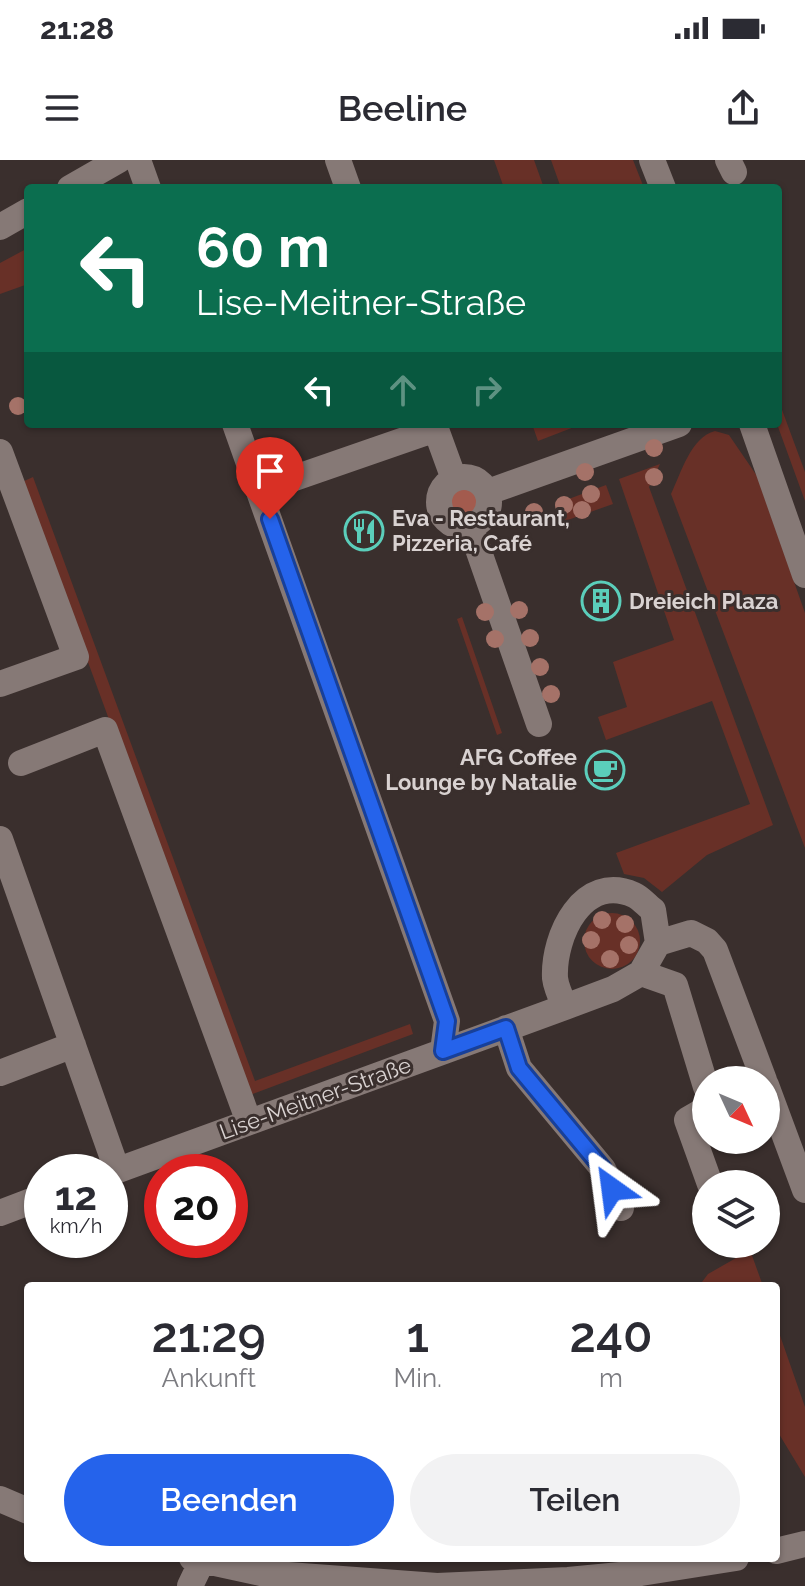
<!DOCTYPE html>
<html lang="de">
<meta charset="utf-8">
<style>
body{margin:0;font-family:Raleway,sans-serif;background:#f2f2f3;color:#2b2b33;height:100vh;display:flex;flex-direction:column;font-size:30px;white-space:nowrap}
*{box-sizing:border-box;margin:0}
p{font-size:26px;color:#7c7c81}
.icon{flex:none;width:44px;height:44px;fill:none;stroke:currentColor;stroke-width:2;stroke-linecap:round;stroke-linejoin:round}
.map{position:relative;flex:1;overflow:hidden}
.panel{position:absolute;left:24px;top:1122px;width:756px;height:280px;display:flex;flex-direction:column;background:#fff;border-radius:8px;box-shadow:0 2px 6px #0004}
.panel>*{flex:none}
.top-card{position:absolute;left:24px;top:24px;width:758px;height:244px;border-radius:8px;box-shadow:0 2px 6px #0004;background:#0b6e4f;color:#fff;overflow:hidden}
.needle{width:52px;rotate:134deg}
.controls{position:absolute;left:692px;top:906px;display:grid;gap:16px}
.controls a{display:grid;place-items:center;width:88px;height:88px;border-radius:50%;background:#fff;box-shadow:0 2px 6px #0004;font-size:40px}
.speed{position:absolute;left:24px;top:994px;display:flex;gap:16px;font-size:40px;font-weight:700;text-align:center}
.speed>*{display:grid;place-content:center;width:104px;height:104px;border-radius:50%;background:#fff;box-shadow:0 2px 6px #0004;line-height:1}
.speed small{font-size:20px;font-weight:400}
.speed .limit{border:12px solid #d22;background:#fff;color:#111}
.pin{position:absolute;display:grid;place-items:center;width:68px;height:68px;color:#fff;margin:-82px -34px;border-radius:50% 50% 50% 0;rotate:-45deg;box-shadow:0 0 8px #0007}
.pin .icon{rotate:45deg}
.me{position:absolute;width:88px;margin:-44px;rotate:329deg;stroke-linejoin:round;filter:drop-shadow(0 0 6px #0008)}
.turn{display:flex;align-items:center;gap:28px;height:168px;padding:0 40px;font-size:36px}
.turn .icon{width:104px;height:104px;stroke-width:2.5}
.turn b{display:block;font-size:56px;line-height:68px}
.lanes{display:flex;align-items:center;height:76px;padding:0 40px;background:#0003;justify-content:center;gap:40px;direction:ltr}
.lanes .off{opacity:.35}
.eta{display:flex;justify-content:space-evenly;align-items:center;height:136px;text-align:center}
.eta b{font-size:48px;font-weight:600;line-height:56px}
.button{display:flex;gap:16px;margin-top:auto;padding:16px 40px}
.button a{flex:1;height:92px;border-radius:48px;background:#2563eb;color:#fff;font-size:32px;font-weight:600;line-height:92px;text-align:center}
.button a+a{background:#f2f2f3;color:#2b2b33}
.status{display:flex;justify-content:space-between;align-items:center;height:56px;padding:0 40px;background:#fff;direction:ltr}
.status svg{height:22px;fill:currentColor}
header{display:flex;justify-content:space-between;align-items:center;height:104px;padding:0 40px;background:#fff;font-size:36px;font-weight:600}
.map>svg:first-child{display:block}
.green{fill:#683027}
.water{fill:#a35b4e}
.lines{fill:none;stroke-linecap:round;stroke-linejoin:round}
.minor{stroke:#867976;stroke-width:26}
.tree{fill:#a57268}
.route-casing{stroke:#184099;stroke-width:20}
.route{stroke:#2563eb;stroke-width:14}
.labels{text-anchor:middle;stroke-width:6;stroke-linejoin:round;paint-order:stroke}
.poi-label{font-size:22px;font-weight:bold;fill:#d9d2d1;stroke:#3a2f2d;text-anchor:start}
.street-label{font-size:22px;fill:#d9d2d1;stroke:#3a2f2d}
</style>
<div class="status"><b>21:28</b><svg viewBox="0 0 49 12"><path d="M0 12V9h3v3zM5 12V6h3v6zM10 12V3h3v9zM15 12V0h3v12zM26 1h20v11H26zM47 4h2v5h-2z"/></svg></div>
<header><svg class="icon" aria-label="menu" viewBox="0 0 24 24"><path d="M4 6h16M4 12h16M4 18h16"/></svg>Beeline<svg class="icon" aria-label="share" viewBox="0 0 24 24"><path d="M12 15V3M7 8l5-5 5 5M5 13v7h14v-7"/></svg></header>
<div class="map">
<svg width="805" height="1426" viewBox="0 0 805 1426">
<rect width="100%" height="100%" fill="#3a2f2d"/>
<path class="green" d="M494,0h40l10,28h-40z
M551,0h82l11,28h-83z
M28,88v36l-28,10v-31z
M778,239l27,73v29l-28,-77z
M532,264h50l-44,17z
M715,271l14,4 28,41 48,137v235l-134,-354c10,-21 20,-57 44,-63z
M660,304l-11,23 124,338 -66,30 -45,37 -18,-14 -20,-4 -8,-21 134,-49 -38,-103 -106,39 -8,-23 29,-10 -14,-45 61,-22 -55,-161z
M33,317l222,604 155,-57 3,10 -166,62 -225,-614z
M606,325l7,19 -48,17 -7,-18z
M462,457l40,116 -5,2 -40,-116z
M584 781a28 28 0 1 1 56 0a28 28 0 1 1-56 0Z
M750,1090l13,36h-64l9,-12z
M776,1164l29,83v70l-29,-48z"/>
<path class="water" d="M448 340a15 15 0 1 1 30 0a15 15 0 1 1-30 0Z"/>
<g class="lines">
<path class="minor" d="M138,0l10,28
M338,0l10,28
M652,0l11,28
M728,0l6,12
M70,28l49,-28
M0,67l28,-16
M235,264l212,597 -4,30
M434,264l20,55
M752,264l53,151
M0,292l76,205 -76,27
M439 342a25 25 0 1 1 50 0a25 25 0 1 1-50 0Z
M260,330l176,-61
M488,332l191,-68
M470,366l69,198
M21,603l84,-33 144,392
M0,679l117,331
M658,783l33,-10 16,8 8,9 49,130
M641,813l34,12 31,102
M506,868l13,40 84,101 18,39
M0,913l73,-28
M766,925l39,105
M706,949l-19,11 23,64
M110,1013l455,-166 48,-18 28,-16 17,-30 -5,-33c-6,-4 -12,-12 -19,-15 -51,-23 -81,41 -79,83 1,9 6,20 10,29
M0,1053l42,-16
M0,1339l28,12
M776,1391l29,-7
M192,1398l69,15 176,13 131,-6 73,-7 95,-15
M190,1426l12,-25"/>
</g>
<g class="tree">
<circle cx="18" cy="246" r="9"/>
<circle cx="654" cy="288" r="9"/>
<circle cx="585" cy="312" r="9"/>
<circle cx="654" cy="317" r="9"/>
<circle cx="591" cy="334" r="9"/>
<circle cx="564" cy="345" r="9"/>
<circle cx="582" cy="350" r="9"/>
<circle cx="534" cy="352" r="9"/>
<circle cx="519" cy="450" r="9"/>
<circle cx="485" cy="452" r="9"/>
<circle cx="530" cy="478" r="9"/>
<circle cx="495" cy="479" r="9"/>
<circle cx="540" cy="507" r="9"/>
<circle cx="551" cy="534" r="9"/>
<circle cx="602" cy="760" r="9"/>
<circle cx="625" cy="764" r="9"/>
<circle cx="591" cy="780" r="9"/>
<circle cx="629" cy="785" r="9"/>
<circle cx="610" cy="799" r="9"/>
</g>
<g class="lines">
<g class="route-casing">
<path id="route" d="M270,359l177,502 -4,30 63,-23 13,40 84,101 9,20"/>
</g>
<use href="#route" class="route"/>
</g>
<defs>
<g id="restaurant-ring" transform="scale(2)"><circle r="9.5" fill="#3a2f2d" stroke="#5bcebb" stroke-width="1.5"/><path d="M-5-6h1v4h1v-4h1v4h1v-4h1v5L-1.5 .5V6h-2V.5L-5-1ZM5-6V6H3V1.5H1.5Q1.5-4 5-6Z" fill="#5bcebb"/></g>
<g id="building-ring" transform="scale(2)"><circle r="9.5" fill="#3a2f2d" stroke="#5bcebb" stroke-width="1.5"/><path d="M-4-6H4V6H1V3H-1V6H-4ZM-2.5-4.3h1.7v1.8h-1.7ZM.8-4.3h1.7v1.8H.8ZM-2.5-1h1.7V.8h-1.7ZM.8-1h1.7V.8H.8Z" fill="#5bcebb"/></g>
<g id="cafe-ring" transform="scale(2)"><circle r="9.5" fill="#3a2f2d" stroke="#5bcebb" stroke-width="1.5"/><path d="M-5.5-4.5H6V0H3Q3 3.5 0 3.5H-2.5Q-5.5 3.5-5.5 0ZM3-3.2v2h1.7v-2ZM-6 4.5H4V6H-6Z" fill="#5bcebb"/></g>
</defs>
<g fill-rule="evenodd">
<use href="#restaurant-ring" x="364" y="371"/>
<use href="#building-ring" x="601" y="441"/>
<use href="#cafe-ring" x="605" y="610"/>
</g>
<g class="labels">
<g class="poi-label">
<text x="392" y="366">Eva - Restaurant,<tspan x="392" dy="25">Pizzeria, Café</tspan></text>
<text x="629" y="449">Dreieich Plaza</text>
<text x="577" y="605" text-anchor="end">AFG Coffee<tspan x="577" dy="25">Lounge by Natalie</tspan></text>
</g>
<g class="street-label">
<text transform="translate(315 938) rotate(-20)" y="8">Lise-Meitner-Straße</text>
</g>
</g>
</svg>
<div class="controls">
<a><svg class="needle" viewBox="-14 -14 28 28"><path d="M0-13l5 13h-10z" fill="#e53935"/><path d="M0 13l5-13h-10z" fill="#7c7c81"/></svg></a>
<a><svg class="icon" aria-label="layers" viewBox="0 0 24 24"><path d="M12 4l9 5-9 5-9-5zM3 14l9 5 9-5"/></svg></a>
</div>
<div class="speed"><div>12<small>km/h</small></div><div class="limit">20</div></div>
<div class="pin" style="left:270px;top:359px;background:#d93025"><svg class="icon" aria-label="arrive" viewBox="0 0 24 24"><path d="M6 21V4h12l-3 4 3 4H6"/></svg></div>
<svg class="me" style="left:612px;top:1029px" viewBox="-20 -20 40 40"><path d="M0-17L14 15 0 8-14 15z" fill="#2563eb" stroke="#fff" stroke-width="4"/></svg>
<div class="top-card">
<div class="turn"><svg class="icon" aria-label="left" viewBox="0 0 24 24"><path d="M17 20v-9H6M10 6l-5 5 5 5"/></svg><div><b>60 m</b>Lise-Meitner-Straße</div></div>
<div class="lanes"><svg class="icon" aria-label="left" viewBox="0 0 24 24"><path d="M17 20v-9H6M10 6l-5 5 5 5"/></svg><svg class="icon off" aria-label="ahead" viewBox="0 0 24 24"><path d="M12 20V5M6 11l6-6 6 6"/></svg><svg class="icon off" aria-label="right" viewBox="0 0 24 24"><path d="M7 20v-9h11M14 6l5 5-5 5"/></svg></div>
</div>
<section class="panel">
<div class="eta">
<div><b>21:29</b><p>Ankunft</p></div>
<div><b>1</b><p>Min.</p></div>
<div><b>240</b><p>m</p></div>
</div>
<div class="button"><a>Beenden</a><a>Teilen</a></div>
</section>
</div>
